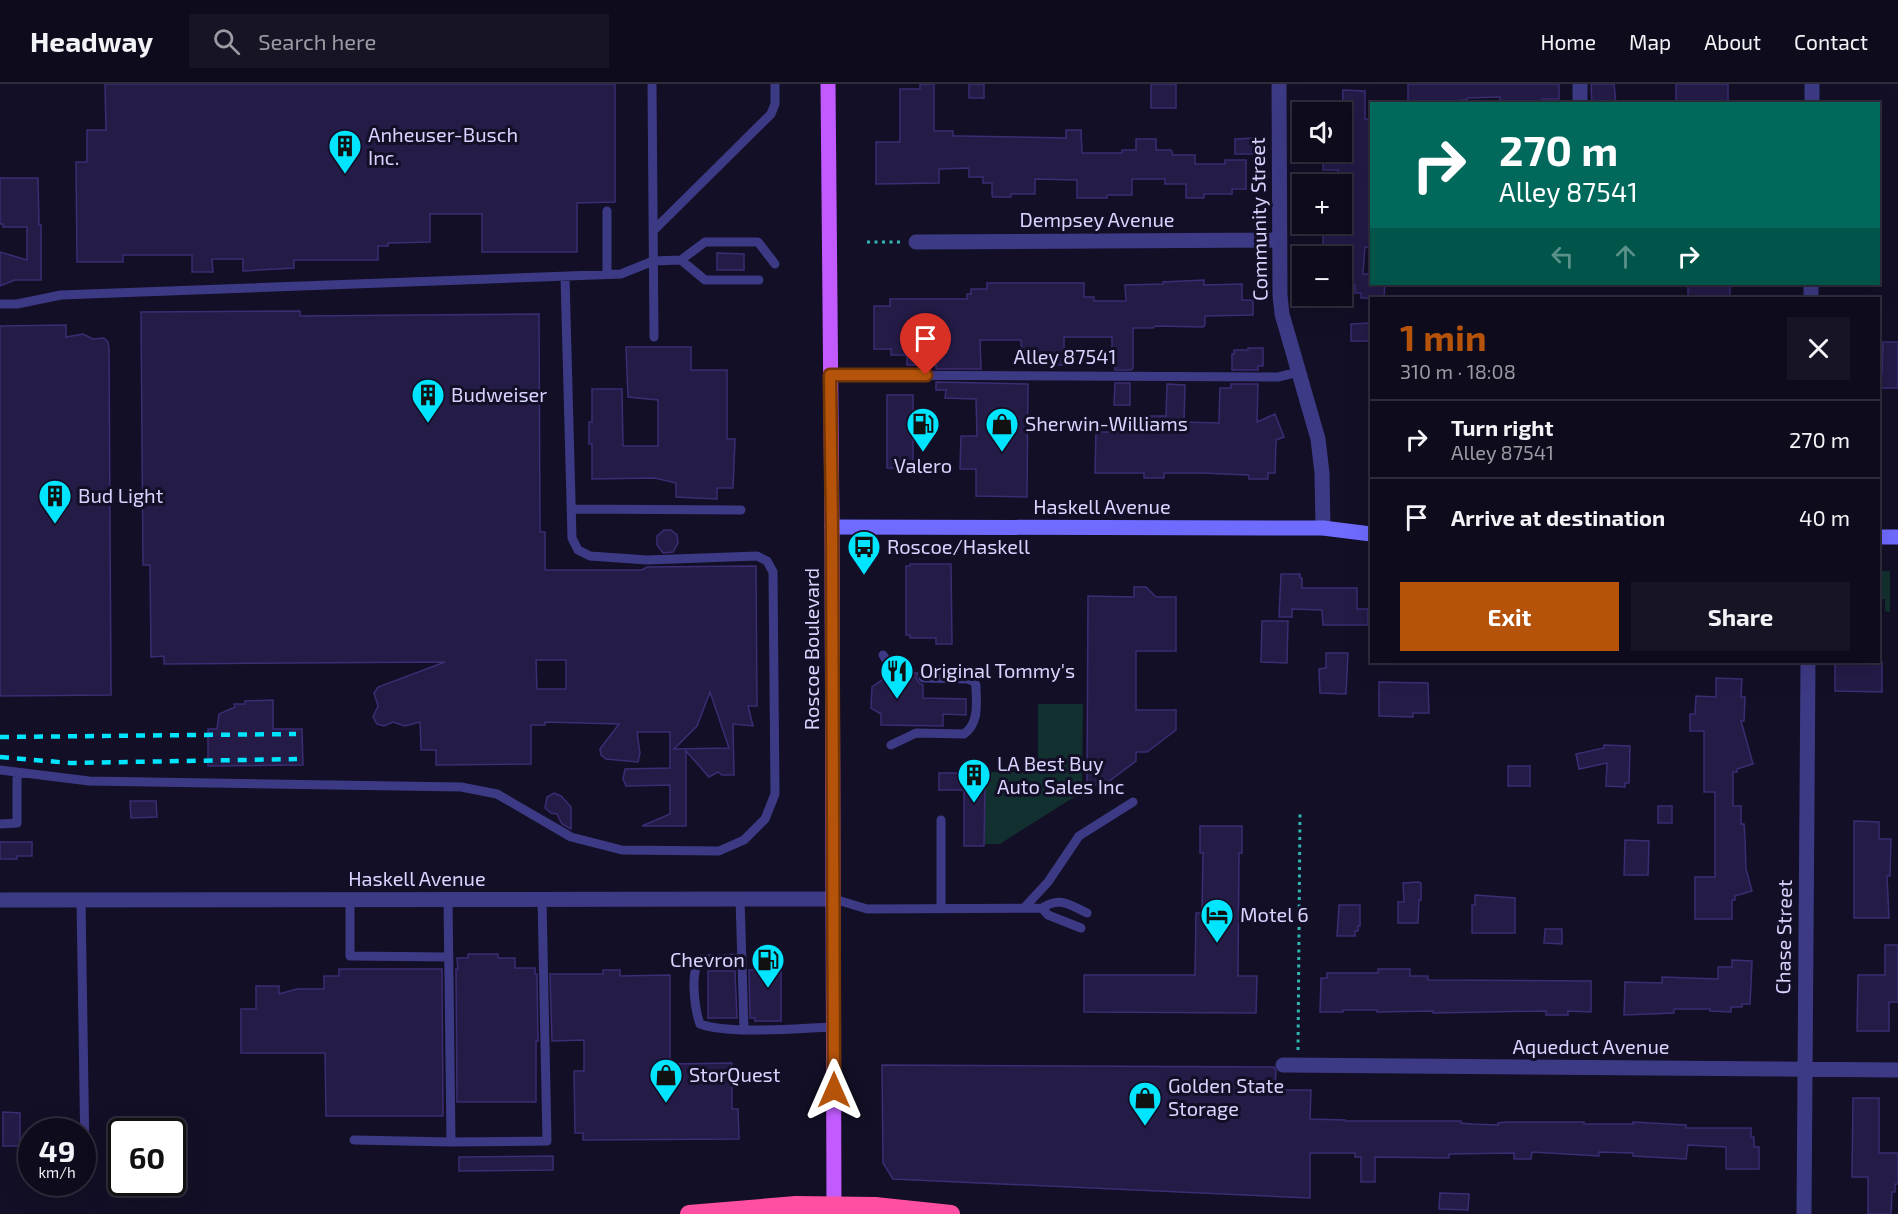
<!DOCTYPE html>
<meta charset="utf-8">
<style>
body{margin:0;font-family:"Exo 2",sans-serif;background:#171425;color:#f1f3f6;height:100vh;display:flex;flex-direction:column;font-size:22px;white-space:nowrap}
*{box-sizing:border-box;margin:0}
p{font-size:20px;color:#9b9ba3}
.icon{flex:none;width:33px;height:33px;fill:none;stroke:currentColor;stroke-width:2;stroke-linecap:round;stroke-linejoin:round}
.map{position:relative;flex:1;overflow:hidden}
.sheet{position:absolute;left:1370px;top:213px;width:510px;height:366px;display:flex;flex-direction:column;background:#0e0b1c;border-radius:0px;box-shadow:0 6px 24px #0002,0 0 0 2px #2e2b3b}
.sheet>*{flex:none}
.banner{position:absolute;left:1370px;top:18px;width:510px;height:183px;border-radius:0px;box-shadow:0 6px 24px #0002,0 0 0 2px #2e2b3b;background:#00695c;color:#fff;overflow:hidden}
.buttons{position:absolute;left:1292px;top:18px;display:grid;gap:12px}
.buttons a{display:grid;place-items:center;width:60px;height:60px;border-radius:0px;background:#0e0b1c;box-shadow:0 6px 24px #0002,0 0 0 2px #2e2b3b;font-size:30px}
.speed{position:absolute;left:18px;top:1034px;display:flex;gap:12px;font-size:30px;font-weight:700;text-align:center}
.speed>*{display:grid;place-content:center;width:78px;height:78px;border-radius:50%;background:#0e0b1c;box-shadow:0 6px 24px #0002,0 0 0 2px #2e2b3b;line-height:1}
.speed small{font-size:15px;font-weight:400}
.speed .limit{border:3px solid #111;border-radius:9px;background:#fff;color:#111}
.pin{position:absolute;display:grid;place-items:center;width:51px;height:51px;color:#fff;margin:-62px -26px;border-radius:50% 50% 50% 0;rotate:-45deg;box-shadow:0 0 6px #0007}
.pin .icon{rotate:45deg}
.me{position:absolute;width:66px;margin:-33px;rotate:0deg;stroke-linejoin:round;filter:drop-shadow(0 0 4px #0008)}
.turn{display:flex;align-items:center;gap:21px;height:126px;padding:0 30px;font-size:27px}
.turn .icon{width:78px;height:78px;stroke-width:2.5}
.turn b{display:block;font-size:42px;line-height:51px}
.lanes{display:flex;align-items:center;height:57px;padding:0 30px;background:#0003;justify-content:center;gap:30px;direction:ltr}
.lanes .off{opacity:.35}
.round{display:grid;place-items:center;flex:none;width:63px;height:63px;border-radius:0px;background:#171425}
.headline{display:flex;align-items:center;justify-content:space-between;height:102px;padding:0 30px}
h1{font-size:36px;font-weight:700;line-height:45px;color:#b45309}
.cta{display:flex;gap:12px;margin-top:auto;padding:12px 30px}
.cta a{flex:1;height:69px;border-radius:0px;background:#b45309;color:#fff;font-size:24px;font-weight:700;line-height:69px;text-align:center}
.cta a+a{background:#171425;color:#f1f3f6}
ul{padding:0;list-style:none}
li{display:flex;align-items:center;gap:18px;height:78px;padding:0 30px;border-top:2px solid #2e2b3b}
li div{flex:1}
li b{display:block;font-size:22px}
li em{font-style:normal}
header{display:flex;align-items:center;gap:36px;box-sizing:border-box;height:84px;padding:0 30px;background:#0e0b1c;border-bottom:2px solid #2e2b3b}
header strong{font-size:28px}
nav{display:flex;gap:33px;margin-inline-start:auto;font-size:21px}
.search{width:420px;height:54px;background:#171425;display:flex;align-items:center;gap:15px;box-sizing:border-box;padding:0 21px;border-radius:0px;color:#9b9ba3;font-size:22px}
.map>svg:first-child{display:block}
.green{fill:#12302f}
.building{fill:#241b47;stroke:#3b2d73;stroke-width:1.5;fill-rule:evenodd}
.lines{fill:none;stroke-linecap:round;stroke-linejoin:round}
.path{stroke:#2fb8b0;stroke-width:3;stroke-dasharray:3 4.5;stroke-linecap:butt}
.service{stroke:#3d3a85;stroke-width:9}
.minor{stroke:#3d3a85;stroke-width:15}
.tertiary{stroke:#3d3a85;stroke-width:15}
.secondary{stroke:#6f6bff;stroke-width:15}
.primary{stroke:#c25bff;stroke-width:15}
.motorway{stroke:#ff4fa3;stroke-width:18}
.rail{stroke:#00e5ff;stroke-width:4.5;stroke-dasharray:9 8;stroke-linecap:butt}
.route-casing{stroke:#753606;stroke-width:15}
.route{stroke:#b45309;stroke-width:10}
.labels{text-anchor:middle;stroke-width:6;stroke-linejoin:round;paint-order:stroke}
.poi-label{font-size:20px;fill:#d9d4ff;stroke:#130f26;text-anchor:start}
.street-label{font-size:20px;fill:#d9d4ff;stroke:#130f26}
</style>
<header>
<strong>Headway</strong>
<div class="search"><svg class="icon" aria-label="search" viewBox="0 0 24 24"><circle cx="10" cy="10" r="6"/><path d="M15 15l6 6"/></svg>Search here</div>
<nav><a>Home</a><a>Map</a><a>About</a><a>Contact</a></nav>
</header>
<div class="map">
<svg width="1898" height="1130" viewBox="0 0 1898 1130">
<rect width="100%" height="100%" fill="#130f26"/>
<path class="green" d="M1878,487h12v41l-5,-1v-12h-7z
M1038,620h45l-1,88 -82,52h-15v-72h53z"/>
<path class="building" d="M105,0h510v118l-38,1v49h-95v-38h-52v28l-42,1v3h-10v14h-84v8l-51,3v-12h-31l1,13h-21v-17h-69v7h-46l-1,-100h11v-32h19z
M920,0h14v47h19v5h7l106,2v-8h15l1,23h40v-3h14v-11h20v11h15l2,5h22v9h30v-4h21v29h-14v5h-28v4h-18v-14h-21v-5h-33v16h-25v3h-30v-18l-42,-1v15h-24v3h-18l-1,-2v-12h-9v-6h-14v-9l-30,1v14l-63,1v-42h24v-53h20z
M969,0h15v14h-15z
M1151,0h25v24h-25z
M1408,0h151v15h-17v5h-42v-7l-33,1v2h-7v2l-52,2z
M1591,0h23l2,20h-24z
M1676,0h52v20h-52z
M1343,6l22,1v28h6v128h-6l-2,27h8v10h14l-1,14h-23v-5h-6v-8h-6v-5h-8v-28h-18v-19h14l1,-9h3v-40h-3v-14h-15v-18h18z
M1253,54v16h-18v-15z
M0,94h38l1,47h2v55h-26l-15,6v-34l27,8v-33h-24v-3h-3z
M717,169l27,1v16h-27z
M1204,196v5l38,-1v16h11v15l-48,1v9l-2,2 -47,-1 -3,2h-20v40l-2,2h-16v-7h-3v-26h-48v27l-2,1h-25v-12h-15l-1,-13h-41l1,29h-45v-4h-29v-10h-16v-6h-17v-43h16v-7h77v-5h4v-5h16v-6h97v14h10v4h32l-1,-16 38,-1v-2z
M1688,200h42v14h-42z
M300,227v5l239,-2 1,218h5v38h97l5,-3 109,-1 1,140h-9l5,20 -20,-2 1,51h-12l-4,-3 -9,5 -23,-26v75h-44l28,-12v-29l-44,1 -3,-7 2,-10 45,-1v-36h-33l3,21 -2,9 -32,-3 -5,-4 -1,-6 19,-25 -74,-2v3h-14v39l-95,1v-15h-15l-1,-28 -15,4 -12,-4 -9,4 -7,-2 -4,-7 5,-11 -4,-13 4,-6 67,-25 -281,2v-8l-13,1 -1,-92h-7l-2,-253zM536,576h30v29h-29zM710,608l19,56 -55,1 23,-23z
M1371,239v18h-20v-17z
M66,241v12l17,-3 10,5 11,-1 4,4 1,6 2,347 -111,1v-370z
M1883,258h15v46h-19v-14h3z
M626,263h65v23h36v69h8l-2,49h-16v11l-41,-2v-14l-21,-5 -63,1v-35h-3v-22h3v-33h30l1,57h35v-46l-30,-3z
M1248,264h15v18h-5v4h-26v-16h2v-4h14z
M936,298l92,2 -1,113 -51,-1v-27h-16l1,-33h16l-1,-37 -31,-1 1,-8h-10z
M1115,299h15v22h-16z
M1167,300l18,1 -1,37 35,1 1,-35h11v-4h27l-1,38 18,-8 9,23 -8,3 -1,33h-7v6h-19v-4l-48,-2h-37v5h-20v-5h-49l1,-41h50v-16h20z
M887,311h26v74l-26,-1z
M664,446h7l6,5 1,8 -5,9 -10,1 -6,-8v-9z
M910,480h41l1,80h-16v-6h-26v-3h-4v-69h4z
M1281,490h19v4h2v10h55v21h11v16h-45l-1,-15 -30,-1v8h-13z
M1134,503h12l10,10h20v54h-40v59h40v20l-29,22h-11v9l-32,24h-17l1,-189 46,1z
M1262,537h26l-1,42 -26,-1z
M1326,569h22l-2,41 -26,-1 -1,-24 7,-1z
M1835,578h47v30l-47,-1z
M883,589h4l8,7 4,-2 3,-5h16l-2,5 3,5 4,2v13l43,1v16l-23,-1v12l-62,-1v-11l-10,-6 1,-21 11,-8z
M1716,594l26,1 -1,18h4l-1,24h-3l12,43 -16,5v3h-4v34h8v18h3l1,14 1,31 6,22 -17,5v4h-3v19h-37v-42h20v-85h-11v-61h-14v-17h5l1,-18 20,1z
M1379,598l49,1 1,30h-16v4l-34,-1z
M273,616v29h29l1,36 -95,1v-37h9l2,-15 16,-7 -1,-3h11v-3z
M1604,661l26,1 -1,37h-4v4l-19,-1 1,-23 -28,6 -3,-15 28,-6z
M1508,682h22v20h-22z
M939,689h44l2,12 -1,61h-20v-56h-25z
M554,709l7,3 10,11v22l-9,-5 -5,-10 -6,-1 -6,-5 2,-11z
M130,717h26l1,16 -26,1z
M1658,722h14v17h-14z
M1854,737l25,1v17h12l-1,37h-3l2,42h-35z
M1200,742h42v27h-3l-1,123h19l-1,37 -172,-1v-37h111l1,-62h6l1,-60h-3z
M1625,756l24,1 -1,34h-24z
M0,758h32v14h-15v3h-17z
M1418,798l3,1v17h-2l-1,23h-20v-21h6l-1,-19z
M1475,811l40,3v35h-43v-28h3z
M1339,821h21v21h-2v5h-3v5h-18z
M1545,845h17v15l-18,-1z
M1885,861h13v57h-9v29h-32l1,-56h27z
M468,870h30v4h17v10h20v6h2l1,67h-2v61h-79l-1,-133h2l-1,-11h11z
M755,873h26v64h-26v-3h-5l-1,-48h6z
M1732,876l20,1 -2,43h-8v3h-11v5l-21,-1v-2h-36v4l-50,2 1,-33 37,1v-6l56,2v-12h14z
M339,885h103l1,147h-117l-1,-63h-84v-44h15v-23h23v8l18,-5h27v-13h15z
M1378,885h32v7h18v4l163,1v31l-23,-1v4h-22v-4l-113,2v-2l-56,1v-2h-34v2h-23l1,-34h6v-5h51z
M603,886h17v6l50,-1v89l62,-1v46h6l1,30 -156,1v-7h-8l-1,-62h10v-31l-32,1 -2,-67h53z
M708,887h27l2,47h-29z
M882,981l392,2 2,4 -1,19h36l-1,29 35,1v1h116v2l11,1 26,1v-2l9,-1h77v2h49v-2l53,3v3h65v9h3v10h5v22h-33v-22l-38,-2 -2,14 -53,-3v-3l-34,-1v4l-67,-4 -1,7h-17v-6l-65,1v4l-74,-1v25h-14v-25h-6v-4h-45v45l-417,-19 -10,-16z
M1853,1014h26v55h19v31h-3v8h-3l-1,22h-23v-37h-16z
M3,1028l17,1v33h-17z
M553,1072v14l-94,1v-14z
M1440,1109l29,1 -1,16 -29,-1z"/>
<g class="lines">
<path class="path" d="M867,158h35
M1298,966l2,-238"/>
<path class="service" d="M652,0l2,253
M607,127v63
M653,147l118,-117 4,-10v-20
M681,176l24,-18h53l17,22
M0,220h17l44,-9 560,-21 32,-13 28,-1 24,20h54
M830,291l448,2 21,-5
M571,425l170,1
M883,571l12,18
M891,661l25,-12 48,1c16,-12 12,-31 12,-49l-3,-4 -6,-2 -44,-1
M0,686l89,11 372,6 36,7 74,43 51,13 97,1 25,-11 21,-21 10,-25 -2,-222 -6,-11 -10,-5 -110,4 -57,-4 -12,-6 -6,-12 -7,-261
M941,736v88
M0,740l17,-1v-50
M448,815l3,243
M740,815l4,130
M834,815l33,10 175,-1c18,-12 28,-3 45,5
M81,816l4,256
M350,816v56l99,1
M1024,824l24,-26 31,-46 54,-34
M1042,824l6,7 33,13
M742,874l-41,1c-12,11 -6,51 -1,65 32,11 98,4 134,3
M354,1056l97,2 96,-1 -5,-242"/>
<path class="minor" d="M1279,0l1,211 2,19 36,125 4,34 1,55
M1580,0v20
M916,158l363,-2
M0,816l834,-1
M1283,981l615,5
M1804,1130l4,-552"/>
<path class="tertiary" d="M1812,20v-20
M1811,214v-14"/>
<path class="secondary" d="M832,443l491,1 48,6
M1878,453h20"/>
<path class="primary" d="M828,0l4,443 2,687"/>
<path class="motorway" d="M689,1130l107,-9 79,1 76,8"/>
<path class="rail" d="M0,653l296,-3
M0,673l70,6 227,-4"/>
</g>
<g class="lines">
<g class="route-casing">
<path id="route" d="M834,1006l-2,-563 -2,-152h96"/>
</g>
<use href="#route" class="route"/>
</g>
<defs>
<g id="building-pin" transform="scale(1.725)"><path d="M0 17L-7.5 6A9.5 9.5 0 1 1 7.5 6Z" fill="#00e5ff" stroke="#130f26"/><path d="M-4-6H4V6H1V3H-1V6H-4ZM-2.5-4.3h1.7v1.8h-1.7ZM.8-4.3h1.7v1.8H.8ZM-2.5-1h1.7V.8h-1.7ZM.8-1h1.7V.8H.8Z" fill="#111"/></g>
<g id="fuel-pin" transform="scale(1.725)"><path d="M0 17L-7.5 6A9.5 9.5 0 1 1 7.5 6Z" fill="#00e5ff" stroke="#130f26"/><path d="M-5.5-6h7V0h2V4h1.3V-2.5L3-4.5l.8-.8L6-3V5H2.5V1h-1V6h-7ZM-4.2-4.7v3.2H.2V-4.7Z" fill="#111"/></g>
<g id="shop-pin" transform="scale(1.725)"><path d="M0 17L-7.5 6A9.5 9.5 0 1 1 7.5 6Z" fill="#00e5ff" stroke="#130f26"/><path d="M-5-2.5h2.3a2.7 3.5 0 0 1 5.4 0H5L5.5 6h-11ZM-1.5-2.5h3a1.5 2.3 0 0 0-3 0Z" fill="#111"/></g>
<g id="bus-pin" transform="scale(1.725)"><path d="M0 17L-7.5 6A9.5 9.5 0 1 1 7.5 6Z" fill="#00e5ff" stroke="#130f26"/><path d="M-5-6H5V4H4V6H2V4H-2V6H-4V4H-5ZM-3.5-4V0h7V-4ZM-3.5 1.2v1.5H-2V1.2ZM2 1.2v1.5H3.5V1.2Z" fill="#111"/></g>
<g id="restaurant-pin" transform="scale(1.725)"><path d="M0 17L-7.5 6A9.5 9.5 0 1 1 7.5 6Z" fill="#00e5ff" stroke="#130f26"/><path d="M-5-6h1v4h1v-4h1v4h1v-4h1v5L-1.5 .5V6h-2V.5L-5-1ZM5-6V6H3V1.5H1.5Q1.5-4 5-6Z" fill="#111"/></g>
<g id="hotel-pin" transform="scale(1.725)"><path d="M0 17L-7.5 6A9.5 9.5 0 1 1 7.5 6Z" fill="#00e5ff" stroke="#130f26"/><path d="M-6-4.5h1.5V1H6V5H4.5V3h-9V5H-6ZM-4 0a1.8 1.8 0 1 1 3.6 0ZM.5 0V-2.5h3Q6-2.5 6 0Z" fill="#111"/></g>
</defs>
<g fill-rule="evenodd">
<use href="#building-pin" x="345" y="62"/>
<use href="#building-pin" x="428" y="311"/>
<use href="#fuel-pin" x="923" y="340"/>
<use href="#shop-pin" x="1002" y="340"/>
<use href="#building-pin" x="55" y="412"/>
<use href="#bus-pin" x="864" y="463"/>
<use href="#restaurant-pin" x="897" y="587"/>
<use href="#building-pin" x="974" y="691"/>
<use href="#hotel-pin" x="1217" y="831"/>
<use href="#fuel-pin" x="768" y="876"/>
<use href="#shop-pin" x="666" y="991"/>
<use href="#shop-pin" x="1145" y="1014"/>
</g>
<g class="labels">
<g class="poi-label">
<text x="368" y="58">Anheuser-Busch<tspan x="368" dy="23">Inc.</tspan></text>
<text x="451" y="318">Budweiser</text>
<text x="1025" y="347">Sherwin-Williams</text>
<text x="923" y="389" text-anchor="middle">Valero</text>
<text x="78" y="419">Bud Light</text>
<text x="887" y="470">Roscoe/Haskell</text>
<text x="920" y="594">Original Tommy's</text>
<text x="997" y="687">LA Best Buy<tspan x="997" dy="23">Auto Sales Inc</tspan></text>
<text x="1240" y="838">Motel 6</text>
<text x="745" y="883" text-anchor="end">Chevron</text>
<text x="689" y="998">StorQuest</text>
<text x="1168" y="1009">Golden State<tspan x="1168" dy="23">Storage</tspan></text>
</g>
<g class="street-label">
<text transform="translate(1259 135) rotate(-91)" y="7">Community Street</text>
<text x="1097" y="143">Dempsey Avenue</text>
<text x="1065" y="280">Alley 87541</text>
<text x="1102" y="430">Haskell Avenue</text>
<text transform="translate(812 565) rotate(-90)" y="7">Roscoe Boulevard</text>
<text x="417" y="802">Haskell Avenue</text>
<text transform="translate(1784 853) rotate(-89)" y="7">Chase Street</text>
<text x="1591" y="970">Aqueduct Avenue</text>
</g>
</g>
</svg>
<div class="buttons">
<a><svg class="icon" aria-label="sound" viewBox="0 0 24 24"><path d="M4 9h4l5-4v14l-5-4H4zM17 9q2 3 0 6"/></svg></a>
<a>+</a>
<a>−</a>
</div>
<div class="speed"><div>49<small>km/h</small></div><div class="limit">60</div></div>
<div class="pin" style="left:926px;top:291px;background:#d93025"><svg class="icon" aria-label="arrive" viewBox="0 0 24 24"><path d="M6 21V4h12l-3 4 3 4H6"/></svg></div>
<svg class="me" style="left:834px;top:1006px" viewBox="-20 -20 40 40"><path d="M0-17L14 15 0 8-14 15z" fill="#b45309" stroke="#fff" stroke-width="4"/></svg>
<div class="banner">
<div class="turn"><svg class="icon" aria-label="right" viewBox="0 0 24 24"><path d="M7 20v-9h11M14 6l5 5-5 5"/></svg><div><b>270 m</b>Alley 87541</div></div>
<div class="lanes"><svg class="icon off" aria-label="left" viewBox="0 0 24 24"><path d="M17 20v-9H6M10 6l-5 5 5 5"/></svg><svg class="icon off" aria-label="ahead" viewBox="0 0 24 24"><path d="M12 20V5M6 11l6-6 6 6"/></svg><svg class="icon" aria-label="right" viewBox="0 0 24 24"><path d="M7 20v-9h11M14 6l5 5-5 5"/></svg></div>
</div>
<section class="sheet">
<div class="headline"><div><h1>1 min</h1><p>310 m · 18:08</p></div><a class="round"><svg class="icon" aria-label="close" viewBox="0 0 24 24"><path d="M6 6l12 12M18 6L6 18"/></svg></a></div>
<ul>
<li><svg class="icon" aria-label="right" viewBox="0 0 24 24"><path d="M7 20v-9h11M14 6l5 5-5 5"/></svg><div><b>Turn right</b><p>Alley 87541</p></div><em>270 m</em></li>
<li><svg class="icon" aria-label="arrive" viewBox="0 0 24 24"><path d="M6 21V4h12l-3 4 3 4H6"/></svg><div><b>Arrive at destination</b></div><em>40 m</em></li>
</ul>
<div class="cta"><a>Exit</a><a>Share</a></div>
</section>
</div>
